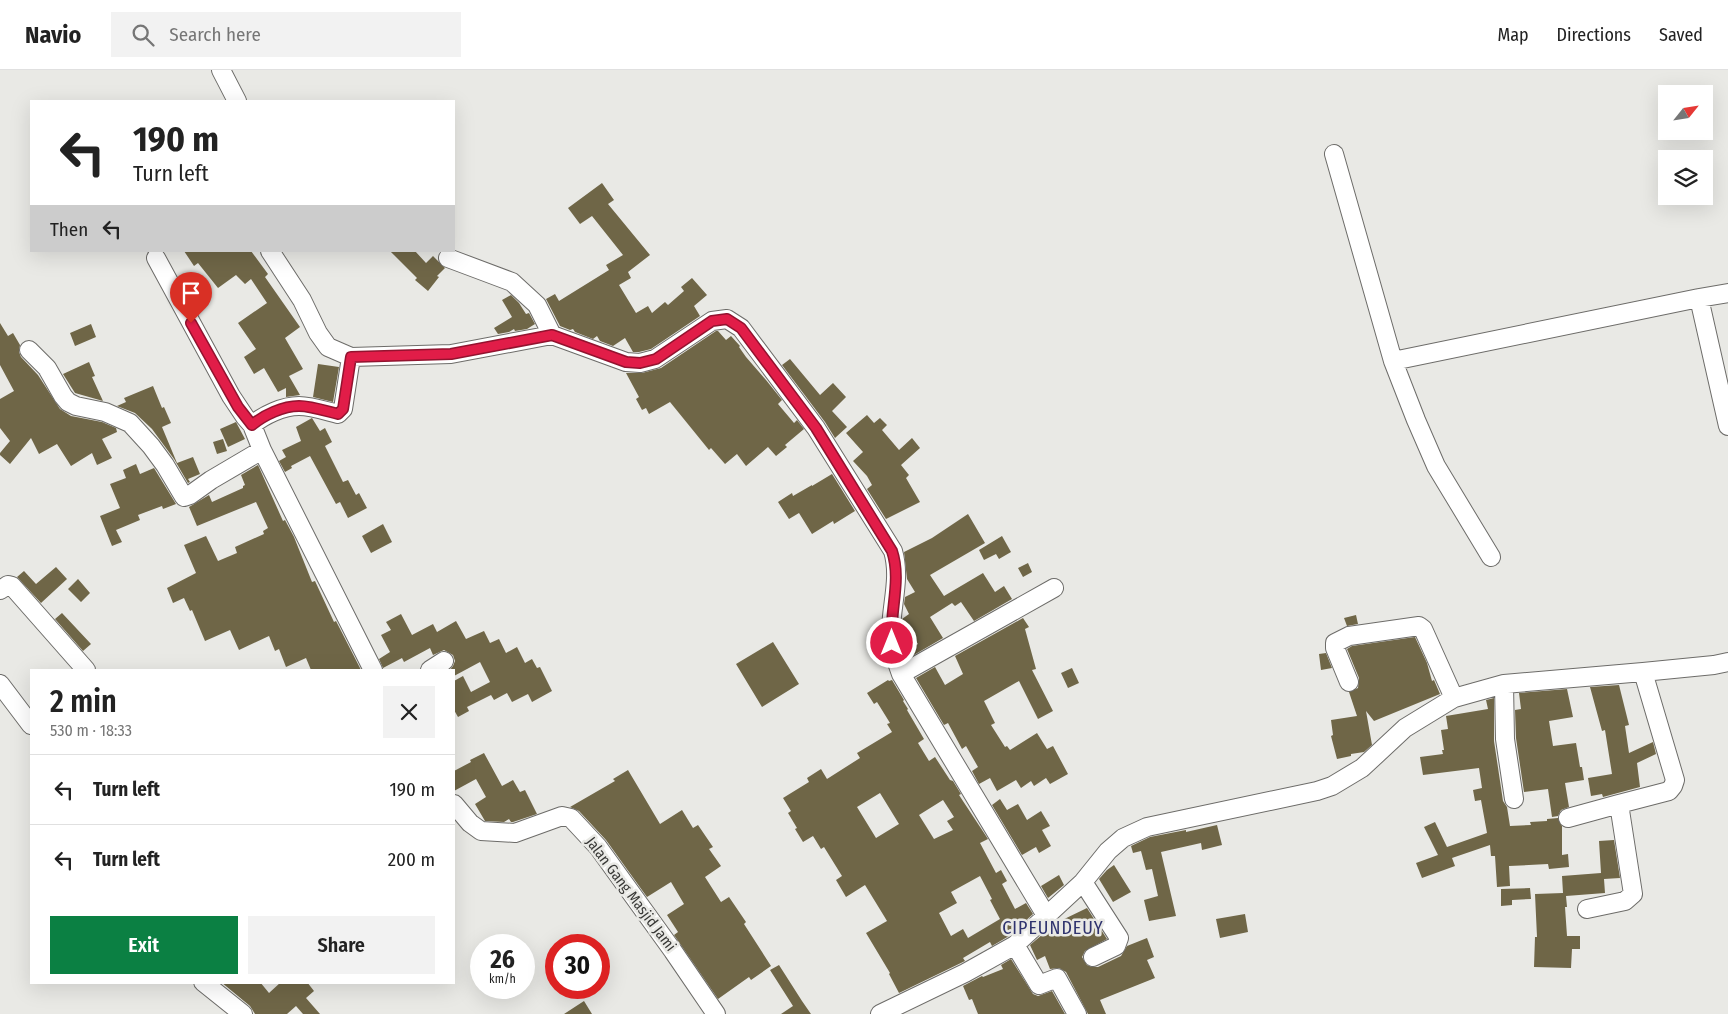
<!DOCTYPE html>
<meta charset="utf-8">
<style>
body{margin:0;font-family:"Fira Sans Condensed",sans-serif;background:#f2f2f2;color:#222;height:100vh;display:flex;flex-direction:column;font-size:19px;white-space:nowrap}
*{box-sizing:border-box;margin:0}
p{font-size:16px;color:#767676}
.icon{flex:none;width:28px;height:28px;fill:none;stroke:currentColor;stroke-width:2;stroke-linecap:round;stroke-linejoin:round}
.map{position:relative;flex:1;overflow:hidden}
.panel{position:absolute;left:30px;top:599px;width:425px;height:315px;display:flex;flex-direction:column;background:#fff;border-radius:0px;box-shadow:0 5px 20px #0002}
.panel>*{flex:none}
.top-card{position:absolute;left:30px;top:30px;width:425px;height:152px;border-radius:0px;box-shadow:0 5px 20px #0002;background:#fff;color:#222;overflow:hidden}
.needle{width:32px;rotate:60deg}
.tools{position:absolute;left:1658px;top:15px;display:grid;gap:10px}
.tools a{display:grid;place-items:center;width:55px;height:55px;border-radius:0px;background:#fff;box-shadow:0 5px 20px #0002;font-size:25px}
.speed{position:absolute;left:470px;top:864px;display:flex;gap:10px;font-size:25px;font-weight:700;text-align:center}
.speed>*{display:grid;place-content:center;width:65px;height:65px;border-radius:50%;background:#fff;box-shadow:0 5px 20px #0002;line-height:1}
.speed small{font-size:12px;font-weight:400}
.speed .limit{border:8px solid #d22;background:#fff;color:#111}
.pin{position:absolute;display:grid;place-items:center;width:42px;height:42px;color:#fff;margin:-51px -21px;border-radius:50% 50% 50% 0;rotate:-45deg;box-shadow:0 0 5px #0007}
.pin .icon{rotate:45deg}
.me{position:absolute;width:55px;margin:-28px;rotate:0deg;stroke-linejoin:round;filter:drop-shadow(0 0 4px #0008)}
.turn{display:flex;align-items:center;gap:18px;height:105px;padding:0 20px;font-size:22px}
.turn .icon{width:65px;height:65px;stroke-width:2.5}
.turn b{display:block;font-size:35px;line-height:42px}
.then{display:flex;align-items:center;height:48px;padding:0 20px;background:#0003;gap:10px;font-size:19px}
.round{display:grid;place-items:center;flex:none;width:52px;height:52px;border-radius:0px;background:#f2f2f2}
.summary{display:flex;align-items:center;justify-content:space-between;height:85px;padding:0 20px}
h1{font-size:30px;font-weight:600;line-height:38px}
.button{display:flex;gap:10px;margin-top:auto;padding:10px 20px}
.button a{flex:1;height:58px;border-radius:0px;background:#0b8043;color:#fff;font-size:20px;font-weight:600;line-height:58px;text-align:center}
.button a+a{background:#f2f2f2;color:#222}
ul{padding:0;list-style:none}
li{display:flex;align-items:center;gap:15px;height:70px;padding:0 20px;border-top:1px solid #e0e0e0}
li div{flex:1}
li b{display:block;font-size:19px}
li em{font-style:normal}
header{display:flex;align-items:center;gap:30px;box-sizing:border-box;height:70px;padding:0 25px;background:#fff;border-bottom:1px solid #e0e0e0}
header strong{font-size:24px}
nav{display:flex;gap:28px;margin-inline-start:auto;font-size:18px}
.search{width:350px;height:45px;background:#f2f2f2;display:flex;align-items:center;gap:12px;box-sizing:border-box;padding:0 18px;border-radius:0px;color:#767676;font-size:19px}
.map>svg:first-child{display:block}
.building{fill:#6f6647;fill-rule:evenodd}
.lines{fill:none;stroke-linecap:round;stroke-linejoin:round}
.minor-casing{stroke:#6d6c69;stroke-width:20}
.minor{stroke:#fff;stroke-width:18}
.route-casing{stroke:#92132f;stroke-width:12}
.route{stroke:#e11d48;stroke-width:9}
.labels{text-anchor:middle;stroke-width:5;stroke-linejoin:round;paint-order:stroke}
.street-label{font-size:15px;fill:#383836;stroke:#e9e9e5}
.quarter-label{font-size:18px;letter-spacing:1px;fill:#2f336e;stroke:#e9e9e5}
</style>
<header>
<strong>Navio</strong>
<div class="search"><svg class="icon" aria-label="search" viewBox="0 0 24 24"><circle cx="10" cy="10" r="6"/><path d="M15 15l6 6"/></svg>Search here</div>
<nav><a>Map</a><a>Directions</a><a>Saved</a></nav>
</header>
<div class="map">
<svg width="1728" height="944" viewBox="0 0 1728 944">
<rect width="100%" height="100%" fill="#e9e9e5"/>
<path class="building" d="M602,113l12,17 -6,4 42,51 -22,17 3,6 -12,7 17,28 12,-7 4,7 13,-11 3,3 16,-14 -3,-4 11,-9 15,17 -13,11 6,10 -49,33 -12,3h-6l-8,-14 -12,8 -13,-5 -3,-5 -4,3 -18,-7 -2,-3 -3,1 -10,-4 -14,-27 9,-5 4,7 50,-31 -3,-5 17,-10 -31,-39 -12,8 -12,-16z
M184,181h67l17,23 -3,3 35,50 -15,11 18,31 -14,7 11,19 -14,2v-9l-8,4 -14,-24 -10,6 -10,-17 12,-8 -18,-26 29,-20 -16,-24 -6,5 -9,-9 -18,13 -20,-25 -4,3z
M390,181h25l11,12 7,-7 12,12 -8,8 2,1 -11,14 -13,-11 2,-2z
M511,225l8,8 7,11 3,-1 6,11 -8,5 -12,2 -1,-2 -5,3 -11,2 -4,-6 18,-11 -10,-17z
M0,253l8,13 5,-3 7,12 -1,7 2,5 17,18 22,34 11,7 31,6 14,6 1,4 -15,7 10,19 -15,7 -5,-12 -21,13 -14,-22 -18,10 -8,-16 -21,26 -10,-9v-2l10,-12 -10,-13v-29l14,-8 -14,-26z
M91,254l5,13 -21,9 -5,-13z
M716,261h2l8,9 5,-4 9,10 -1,1 7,10 20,23 16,20 -4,4 16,19 3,-3 7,9 -19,16 2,2 -11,9 -8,-9 -22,19 -9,-12 -12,10 -14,-16 -2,2 -39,-48 -21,12 -3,-6 -4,2 -6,-11 3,-2 -13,-24h16l19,-5z
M790,289l30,36 13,-12 13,14 -14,14 15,16 -12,11 -10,-16 -43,-57z
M89,292l6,14 -3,1 11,24 -28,-8 -12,-19z
M318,294l21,3 -6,35 -20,-5z
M153,316l9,22 2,-1 7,16 -9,4 15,36 16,-6 7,17 -12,5 2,3 -2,1 -14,-24 -22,-30 -17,-16 -18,-7 9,-4 -2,-4z
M867,345l7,8 6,-5 7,7 -5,5 17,20 13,-12 8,10 -19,17 8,10 -3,3 14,24 -34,17 -19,-30 5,-4 -5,-9 -14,-15 10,-9 -17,-19z
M312,348l8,13 5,-3 7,14 -7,4 18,36 5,-2 8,15 3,-2 8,15 -19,10 -8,-16 -4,2 -26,-48 -19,10 1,2 -7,4 -6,-11 7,-4 -4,-7 19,-9 -5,-14z
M236,352l9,17 -17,8 -8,-18z
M223,369l4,12 -10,3 -4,-12z
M136,394l4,10 14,-6 22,36 -13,5 -1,-3 -24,9 2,5 -24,10 6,12 -10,4 -12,-30 20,-8 -10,-24 16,-6 -3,-8z
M258,395l25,56 2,-1 9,17 18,45 3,-1 19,41 2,-1 25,49h-50l-5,-12 -20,9 -7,-18 -4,2 -6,-15 -30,14 -9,-20 -25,11 -13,-31 -2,1 -6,-13 -11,5 -6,-15 29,-15 -12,-28 22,-9 12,25 19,-8 -2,-6 29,-13 -1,-3 5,-3 -12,-26 -59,24 -8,-19 20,-12 3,7 31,-14v-2l2,-1 -4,-10z
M832,404l23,37 -21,13 -1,-3 -21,13 -13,-21 -10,6 -11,-17 14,-9 1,3 19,-11v1z
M968,444l17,29 -55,32 14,21 39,-23 12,19 9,-6 8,13 -38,22 -13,-19 -6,4 -3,-3 -22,14 13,21 -36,21 -2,-7 13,-8 -16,-25 7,-5 -5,-10 1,-7 10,-5 -8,-13 -3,-27 28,-14z
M383,454l9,18 -21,11 -9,-17z
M1002,466l9,16 -12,7 -3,-5 -12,6 -5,-10z
M1028,493l4,9 -9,5 -5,-9z
M56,497l11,12 -26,24 -24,-26 7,-6 12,13z
M78,509l12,14 -9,9 -13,-13z
M62,543l29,31 -8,7 -28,-32z
M401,544l11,21 21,-11 4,8 19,-11 10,18 18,-8 6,12 9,-4 7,14 11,-6 8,16 7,-4 5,9 3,-1 12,24 -20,11 -4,-8 -16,8 -5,-9 -13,7 -3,-5 -24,12 2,4 -11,6 -4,-7v-29l9,-5 8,16 19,-10 -10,-20 -26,14v-6h-4l3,-4 2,-5 -2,-6 -9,-5 -11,5 -3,-7 -26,14 -2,-4 -19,10 -4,-9 11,-7 -9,-17 10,-5 -5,-8z
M1356,545l2,9 -11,2 -3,-8z
M1023,548l6,9 -4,2 11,40 -4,1 21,41 -15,8 -19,-38 -35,20 11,22 -4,2 14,22 2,-1 3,4 27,-17 10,16 6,-3 15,28 -18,10 -4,-6 -12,8 -3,-5 -10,7 -5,-8 -19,11 -7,-13 -11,6 -7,-13 6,-4 -12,-21 -4,3 -14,-26 -4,2 -28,-47 19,-11 10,18 18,-11 -8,-18z
M1415,567l12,26 5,18 2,-1 6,14 -66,27 -8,-10 6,34 -8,7 -13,2v2l-14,3 -6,-23 2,-1 -2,-15 26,-4 -8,-24 9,-4 1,-10 -12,-29 5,-3z
M773,572l26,42 -37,23 -26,-43z
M1326,583l6,15 -11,2 -2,-16z
M1072,598l7,15 -11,5 -7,-15z
M888,610l1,1 3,-1 12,20 -1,1 5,8 -1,1 17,29 -6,4 11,18 6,-4 15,23 3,1 8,13 -2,1 29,44 -8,4 16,30 5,-3 6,11 -5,3 13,25 11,-6 7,11 -24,22 -17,10 -2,-4 -27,16 2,3 -66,32 -10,-19 1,-1 -24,-40 21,-12 -3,-5 -19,-31 -19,12 -10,-17 6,-4 -18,-29 -3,2 -8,-13 -10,6 -8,-13 2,-1 -9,-15 3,-2 -8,-13 26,-16 -2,-4 14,-9 6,10 33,-21 -3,-5 35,-21 -5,-8 3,-1 -13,-21 -3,2 -7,-11zM880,723l19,31 -23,14 -19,-31zM943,730l11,17 -7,4 6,9 -19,9 -15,-24zM980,806l12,23 -2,1 10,19 -32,19 -5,-9 -12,7 -12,-23 18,-10 -6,-11z
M1619,615l10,40 -4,1 4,27 24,-11 3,12 -19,9 3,24 -37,10 -1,-3 -11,2 -3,-18 24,-4 -7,-44 -3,1 -12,-44z
M1567,619l6,28 -24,4 4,25 23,-3 4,24h2l2,13 -19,3 4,24 -8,3 -3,6 -6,1 -4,-28 -24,3 -8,-54 -1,-28 6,-1 -2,-16z
M1494,628v43l9,60 4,6 3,19 21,-1 -1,-3 17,-1v-2l11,-1 4,8v29l6,-1 1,13 -20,2 -1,-5 -39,2 1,20 -13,1 -2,-31h-4l-1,-11 -38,13 3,8 -33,12 -6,-15 22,-8 -14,-28 11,-5 12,25 40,-14 -6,-33 -6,1 -2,-11 9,-2 -3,-20 -56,7 -3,-18 23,-3 -1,-4h2l-3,-20 7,-1 -2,-13 42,-7 -2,-9z
M484,683l18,33 11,-6 7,12 5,-2 12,24 -24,8h-2l-2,-3 -5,3 -19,-1 -10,-17 11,-7 -10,-18 -22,12v-20l17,-9 -1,-2z
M628,700l32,54 22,-14 11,18 5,-3 15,22 -4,2 12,17 -16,11 16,25 8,-5 17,25 -2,2 27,42 -20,14 -2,-3 -31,22 -44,-64 4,-3 -11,-17 17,-11 -13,-22 -24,15 -41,-57 -27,-29 -9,-4 45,-26 -2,-2z
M1000,729l7,11 11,-6 9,16 14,-9 9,15 -8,4 9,16 -12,7 -3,-6 -14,8 -30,-50z
M1217,755l5,20 -20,5 -1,-7 -40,9 15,64 -27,5 -5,-21 14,-4 -6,-27 -6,1 -5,-19 -8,2 -2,-7 19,-9 36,-7v2z
M1614,770l6,38 -16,1 1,14 -39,3 1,11h-2l2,29h13v13h-8l-1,19 -37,-1 1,-30h2l-2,-43 28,-1 -1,-17 39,-3 -2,-32z
M1114,795l17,27 -18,10 -14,-23 8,-9z
M1059,805l5,10 -16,13 -7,-12z
M1530,818l1,11 -19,1v5l-11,1v-17z
M1087,838l20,31 -22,12 -3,6 5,8 5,2h6l23,-11 6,-10 20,-8 7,19 -7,3 8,18 -55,22 6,14h-18l-22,-42 -7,-4 -9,1 -5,-13 -8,4 -7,-15 26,-22z
M1245,844l3,18 -28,6 -4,-19z
M1011,889l22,35 5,2 14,-5 13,23h-87l-6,-15 -3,1 -6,-14 19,-10 1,1 20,-8 -2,-4z
M779,895l23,36 9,13h-30l12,-8 -23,-36z
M221,912h39l9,11 12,-11h26l7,9 -8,7 14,16h-17l-7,-8 -9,8h-32l-5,-8z
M584,931l8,13h-28z"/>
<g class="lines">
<g class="minor-casing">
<path id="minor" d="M221,0l16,31
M1334,84l59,207 23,59 20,46 55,91
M270,181l32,49 16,33 10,14 23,10 100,-3 101,-19 74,27 14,1 15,-4 57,-38 15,-2 14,9 75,100 77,123c8,27 -2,54 -2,81 0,15 5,29 10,42l146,243
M156,188l75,138 14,21 7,8
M448,188l64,24 25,23 15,30
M1699,228l29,128
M29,280l18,18 16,28 5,6 8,4 29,6 25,11 21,23 14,19 19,32 6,-2 21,-15 51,-30
M351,287l-8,52 -5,5c-12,-3 -27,-8 -39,-8 -16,0 -35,9 -47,19l10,25 111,220
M1393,291l306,-63 29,-5
M0,520l8,-5 4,1 74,84
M430,600l14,-9
M901,604l153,-86
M1349,612l-14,-34v-5l14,-7 70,-10 4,3 31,69
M0,614l31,41
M1504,614l1,55 9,60
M454,734l16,19 11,8 34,2 47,-17 9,2 27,29 75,104 43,63
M1568,748l51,-14
M1083,812l36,56 -3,8 -23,11
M1587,839l38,-8 8,-7 -14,-90 50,-13 4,-5 2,-6 -32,-108
M1015,875l24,40 18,-7 20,36
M203,912l40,32
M880,944l85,-41 50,-28 68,-63 25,-31 15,-13 24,-11 170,-36 15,-5 30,-18 43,-40 49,-30 50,-14 139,-12 71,-7 14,-3"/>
</g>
<use href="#minor" class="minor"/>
</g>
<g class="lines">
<g class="route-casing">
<path id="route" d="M191,253l47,84 14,18c12,-10 31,-19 47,-19 12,0 27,5 39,8l5,-5 8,-52 100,-3 101,-19 74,27 14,1 16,-4 56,-38 15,-2 14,9 75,100 76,123c10,30 -3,61 0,92"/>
</g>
<use href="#route" class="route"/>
</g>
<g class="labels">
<g class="street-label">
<text transform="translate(631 824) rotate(53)" y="5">Jalan Gang Masjid Jami</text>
</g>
<g class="quarter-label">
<text x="1053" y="864">CIPEUNDEUY</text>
</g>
</g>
</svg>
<div class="tools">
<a><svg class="needle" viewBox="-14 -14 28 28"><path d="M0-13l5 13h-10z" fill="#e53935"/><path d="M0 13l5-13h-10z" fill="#767676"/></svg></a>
<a><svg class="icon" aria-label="layers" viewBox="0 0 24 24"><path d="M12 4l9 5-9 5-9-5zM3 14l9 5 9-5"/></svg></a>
</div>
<div class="speed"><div>26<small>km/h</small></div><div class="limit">30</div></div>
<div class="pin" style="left:191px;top:253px;background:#d93025"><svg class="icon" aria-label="arrive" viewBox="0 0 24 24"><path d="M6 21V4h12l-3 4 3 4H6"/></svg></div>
<svg class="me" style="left:892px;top:573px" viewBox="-20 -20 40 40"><circle r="17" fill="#e11d48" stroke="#fff" stroke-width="3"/><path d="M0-11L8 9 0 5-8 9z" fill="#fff"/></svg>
<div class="top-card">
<div class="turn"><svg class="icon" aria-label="left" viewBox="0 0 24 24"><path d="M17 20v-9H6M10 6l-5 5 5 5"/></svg><div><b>190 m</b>Turn left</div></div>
<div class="then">Then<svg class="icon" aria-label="left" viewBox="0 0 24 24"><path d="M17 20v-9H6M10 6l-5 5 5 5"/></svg></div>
</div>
<section class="panel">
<div class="summary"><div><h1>2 min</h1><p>530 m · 18:33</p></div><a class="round"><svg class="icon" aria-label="close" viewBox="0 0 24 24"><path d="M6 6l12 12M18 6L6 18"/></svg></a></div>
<ul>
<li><svg class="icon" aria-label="left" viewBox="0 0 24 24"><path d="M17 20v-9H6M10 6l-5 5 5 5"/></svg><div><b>Turn left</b></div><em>190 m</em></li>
<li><svg class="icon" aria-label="left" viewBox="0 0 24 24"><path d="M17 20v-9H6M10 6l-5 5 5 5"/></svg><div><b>Turn left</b></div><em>200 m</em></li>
</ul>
<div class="button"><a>Exit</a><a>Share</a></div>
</section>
</div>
